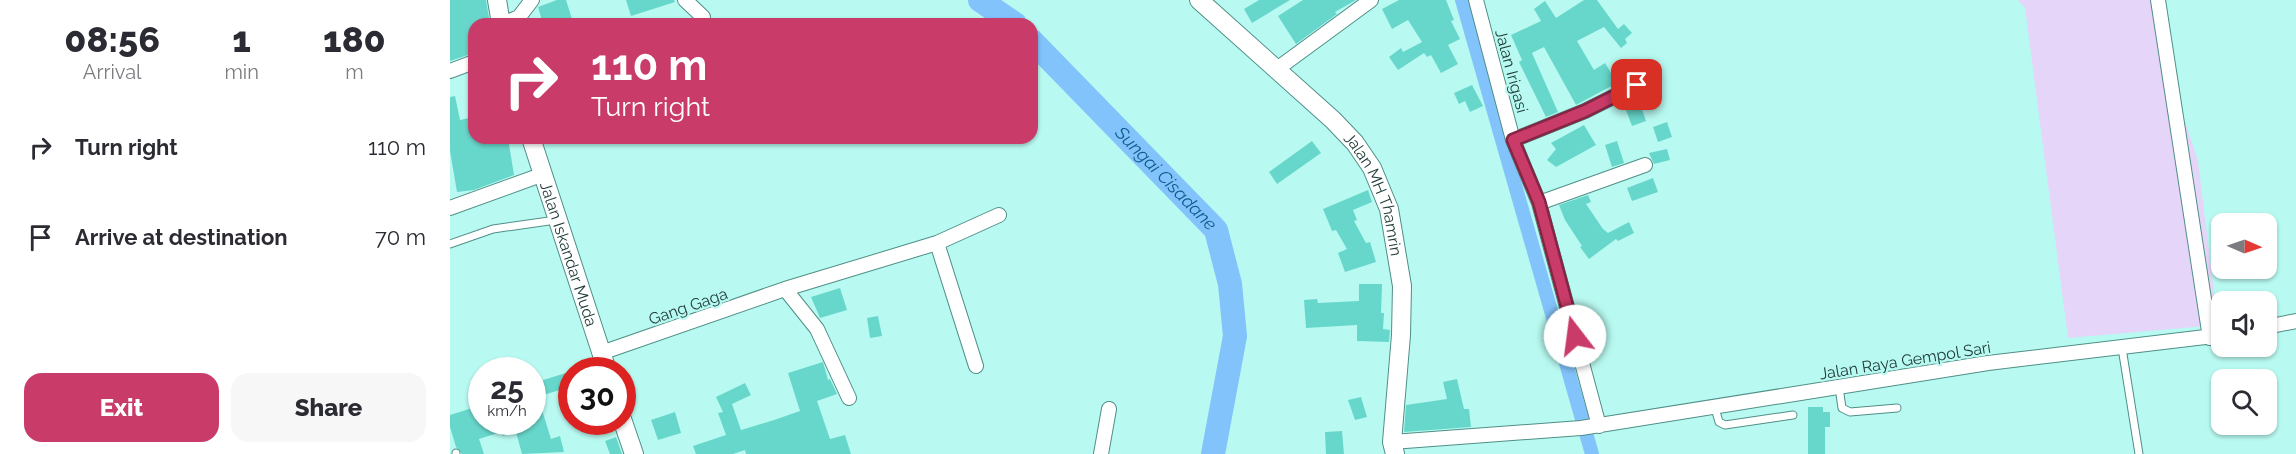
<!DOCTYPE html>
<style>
body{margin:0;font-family:Raleway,sans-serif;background:#f7f7f7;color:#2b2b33;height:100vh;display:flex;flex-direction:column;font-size:22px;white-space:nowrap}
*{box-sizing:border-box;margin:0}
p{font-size:20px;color:#7c7c81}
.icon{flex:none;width:33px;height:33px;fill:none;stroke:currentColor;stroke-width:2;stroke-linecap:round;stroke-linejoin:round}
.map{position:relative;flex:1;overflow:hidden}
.side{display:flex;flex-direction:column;background:#fff;width:450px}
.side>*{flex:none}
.banner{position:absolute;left:18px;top:18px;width:570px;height:126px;border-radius:18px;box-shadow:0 2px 4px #0004;background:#c93b69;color:#fff;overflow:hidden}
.needle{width:39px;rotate:92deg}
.fabs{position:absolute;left:1761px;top:213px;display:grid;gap:12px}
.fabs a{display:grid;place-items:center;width:66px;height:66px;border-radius:12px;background:#fff;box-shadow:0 2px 4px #0004;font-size:30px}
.speed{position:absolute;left:18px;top:357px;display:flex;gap:12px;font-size:30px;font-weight:700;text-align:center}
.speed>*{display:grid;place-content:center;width:78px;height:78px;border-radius:50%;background:#fff;box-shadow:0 2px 4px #0004;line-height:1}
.speed small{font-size:15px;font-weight:400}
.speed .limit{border:9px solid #d22;background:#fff;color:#111}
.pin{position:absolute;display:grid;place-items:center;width:51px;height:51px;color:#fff;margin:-26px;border-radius:12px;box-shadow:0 3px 9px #0006}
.me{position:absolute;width:66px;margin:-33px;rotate:345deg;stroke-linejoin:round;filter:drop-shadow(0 0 4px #0008)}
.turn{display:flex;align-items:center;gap:21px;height:126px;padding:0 24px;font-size:27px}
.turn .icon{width:78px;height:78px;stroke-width:2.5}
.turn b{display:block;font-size:42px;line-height:51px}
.eta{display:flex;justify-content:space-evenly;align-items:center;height:102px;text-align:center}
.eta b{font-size:36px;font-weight:800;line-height:42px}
.primary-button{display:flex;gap:12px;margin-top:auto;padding:12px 24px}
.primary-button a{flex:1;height:69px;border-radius:18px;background:#c93b69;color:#fff;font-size:24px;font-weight:800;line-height:69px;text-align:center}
.primary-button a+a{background:#f7f7f7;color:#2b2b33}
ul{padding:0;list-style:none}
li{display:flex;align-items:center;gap:18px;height:90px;padding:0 24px}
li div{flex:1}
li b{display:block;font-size:22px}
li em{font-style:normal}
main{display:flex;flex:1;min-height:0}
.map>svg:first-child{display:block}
.green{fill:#e5d5f9}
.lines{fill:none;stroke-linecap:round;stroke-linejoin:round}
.canal{stroke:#82c3fb;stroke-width:14}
.river{stroke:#82c3fb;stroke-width:24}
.building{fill:#68d7cb}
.lane-casing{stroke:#4f8f87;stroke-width:9}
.street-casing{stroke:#4f8f87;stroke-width:16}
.secondary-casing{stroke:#4f8f87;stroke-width:20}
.lane{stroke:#fff;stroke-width:7}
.street{stroke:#fff;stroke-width:14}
.secondary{stroke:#fff;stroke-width:18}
.route-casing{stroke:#832644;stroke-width:15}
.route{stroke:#c93b69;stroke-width:10}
.labels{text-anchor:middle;stroke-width:4.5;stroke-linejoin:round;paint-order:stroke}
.street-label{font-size:16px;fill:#213c39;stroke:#b8faf1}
.water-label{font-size:18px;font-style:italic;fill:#125b8e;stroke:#b8faf1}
</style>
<main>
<section class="side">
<div class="eta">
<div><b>08:56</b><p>Arrival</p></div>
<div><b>1</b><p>min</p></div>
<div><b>180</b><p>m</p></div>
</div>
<ul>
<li><svg class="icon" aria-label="right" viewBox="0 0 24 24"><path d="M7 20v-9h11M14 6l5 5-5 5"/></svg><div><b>Turn right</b></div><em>110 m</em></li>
<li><svg class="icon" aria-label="arrive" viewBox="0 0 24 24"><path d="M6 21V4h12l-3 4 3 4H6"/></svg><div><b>Arrive at destination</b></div><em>70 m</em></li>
</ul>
<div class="primary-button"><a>Exit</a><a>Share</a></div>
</section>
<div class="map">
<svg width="1846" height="454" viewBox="0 0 1846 454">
<rect width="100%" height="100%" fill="#b8faf1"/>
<path class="green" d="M1568,0h147l13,100 20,61 20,164 -150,13 -43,-330z"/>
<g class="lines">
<path class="canal" d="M1012,0l130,454"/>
<g class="river">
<path d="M530,0l35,24"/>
<path id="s1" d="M582,41l184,189 14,54 5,52 -22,118"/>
</g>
</g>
<path class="building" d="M0,0h36l4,24h-16v29l-24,8z
M107,0h9l6,19 -29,5 -5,-17z
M176,0h48l1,2 -44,14z
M809,0h31l-38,23 -8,-14z
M853,0h53l-21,12 2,2 -41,30 -18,-28z
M949,0h47l8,20 -3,1 9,18 -12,6 10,19 -17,9 -10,-18 -4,2 -3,-4 -26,17 -9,-13 12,-9 2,4 19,-10 -14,-22 -16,9 -10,-20z
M1134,0h13l21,29 6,-5 8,9 -7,6 2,4 -6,5 -17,-21 -27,14 17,29 11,-7 12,20 -41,22 -32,-58 -12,6 26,59 -12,5 -27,-55 3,-2 -11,-25 30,-14 -7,-12 11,-8 11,17z
M1205,68l7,10 -16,11 -1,-7 -4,-5z
M1022,85l11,21 -13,6 -5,-11 -6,3 -5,-11z
M1187,95l9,26 -14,5 -9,-24z
M5,96l5,24 14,-3v21h34l6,37 -40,15 -17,2 -7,-41v-54z
M1217,122l5,15 -14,5 -5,-15z
M1134,125l12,20 -40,22 -9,-7 9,-11 -5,-6z
M862,141l9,12 -44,31 -8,-12z
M1167,141l7,22 -12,4 -7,-22z
M1217,149l3,11 -16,4 -5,-11z
M1203,178l5,14 -26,9 -5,-13z
M918,190l4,12 -19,8 4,10 -3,1 12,22 4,-1 6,20 -31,10 -7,-19 9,-4 -11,-19 -4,1 -9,-22z
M1138,195l3,7 -5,2 17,25 5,4 21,-11 5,11 -16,8 -2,-2 -27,20 -9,-12 2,-1 -17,-26 -6,-15z
M909,284h23l-1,29h3l-1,16 7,1 -1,12 -32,-1v-16l-51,3 -2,-28 13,-1 1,4 41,-2z
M390,288l7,22 -27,8 -9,-21z
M428,316l4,20 -12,2 -3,-20z
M373,362l5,18 2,-1 7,15 -20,7 13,38 15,-4 6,19h-105l-1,-4 -12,4h-37l-3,-8 33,-11 -8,-22 5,-1 -7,-15 29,-14 6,12 -19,9 9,26 33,-10 26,-9 -12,-38z
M122,371v28l-10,3 -3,-12 -21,7 13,42 9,-3 4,16 -42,2 -6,-22 -13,4 -2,-4 -22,7 5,15h-22l-6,-7 -6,-20v-12l32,-10v17h50v-35h6l-1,-5z
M1007,379l7,30h5l2,18 -67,5 2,-27 41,-6 -4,-17z
M911,397l6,20 -12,3 -7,-20z
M1358,407h15v5h7v15h-5v27h-17z
M225,412l6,21 -23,7 -7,-20z
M892,431l2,23h-18l-1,-22z
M166,437l6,17h-12l-5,-13z"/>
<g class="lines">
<g class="lane-casing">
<path id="lane" d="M0,244l43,-15 63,-9
M1672,348l17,106
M1389,387l3,21 8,4 47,-4
M1265,408l4,14 6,3 68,-10
M6,453v1"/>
</g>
<g class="street-casing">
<path id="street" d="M235,0l18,17
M1026,0l37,140 26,63 60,223
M1708,0l52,338
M53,24l16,-7 13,-17
M827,69l94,-69
M0,71l24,-9
M1063,140l72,-29 52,-26
M1089,203l106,-38
M0,208l91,-33
M487,243l39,123
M335,289l32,40 32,69
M1816,327l30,-6
M151,353l184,-64 152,-46 62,-28
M942,442l189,-14 407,-65 234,-28
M651,454l8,-45"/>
</g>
<g class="secondary-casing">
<g id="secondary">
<path d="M47,0l4,24"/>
<path id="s2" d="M749,0l134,120 22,23 17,25 17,41 13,77 -1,49 -9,107 3,12"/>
<path id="s3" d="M81,138l76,232"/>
<path d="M172,419l12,35"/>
</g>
</g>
<use href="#lane" class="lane"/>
<use href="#street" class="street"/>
<use href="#secondary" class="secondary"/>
</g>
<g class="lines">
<g class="route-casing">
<path id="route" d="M1125,336l-36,-134 -26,-62 72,-29 52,-26"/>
</g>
<use href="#route" class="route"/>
</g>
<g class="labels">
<g class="street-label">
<text transform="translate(1062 71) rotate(75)" y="6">Jalan Irigasi</text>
<text dy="6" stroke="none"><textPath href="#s2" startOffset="267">Jalan MH Thamrin</textPath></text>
<text dy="6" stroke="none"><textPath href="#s3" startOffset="122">Jalan Iskandar Muda</textPath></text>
<text transform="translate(238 306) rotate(-19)" y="6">Gang Gaga</text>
<text transform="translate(1455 360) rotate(-9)" y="6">Jalan Raya Gempol Sari</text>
</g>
<g class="water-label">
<text dy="6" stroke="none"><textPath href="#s1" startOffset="192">Sungai Cisadane</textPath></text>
</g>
</g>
</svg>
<div class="fabs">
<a><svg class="needle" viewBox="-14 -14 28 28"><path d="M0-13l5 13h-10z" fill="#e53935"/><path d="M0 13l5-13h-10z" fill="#7c7c81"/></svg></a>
<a><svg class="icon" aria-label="sound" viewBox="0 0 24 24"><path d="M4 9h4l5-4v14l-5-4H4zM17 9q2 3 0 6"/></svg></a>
<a><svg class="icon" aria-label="search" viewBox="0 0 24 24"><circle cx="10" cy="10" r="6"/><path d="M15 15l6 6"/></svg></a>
</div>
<div class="speed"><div>25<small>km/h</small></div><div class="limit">30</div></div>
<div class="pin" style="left:1187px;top:85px;background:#d93025"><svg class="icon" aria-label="arrive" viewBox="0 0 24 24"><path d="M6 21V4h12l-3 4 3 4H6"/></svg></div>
<svg class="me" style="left:1125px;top:336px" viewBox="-20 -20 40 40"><circle r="19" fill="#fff"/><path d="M0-13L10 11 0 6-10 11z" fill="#c93b69"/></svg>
<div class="banner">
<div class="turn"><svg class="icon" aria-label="right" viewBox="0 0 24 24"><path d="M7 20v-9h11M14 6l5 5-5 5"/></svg><div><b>110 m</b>Turn right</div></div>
</div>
</div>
</main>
